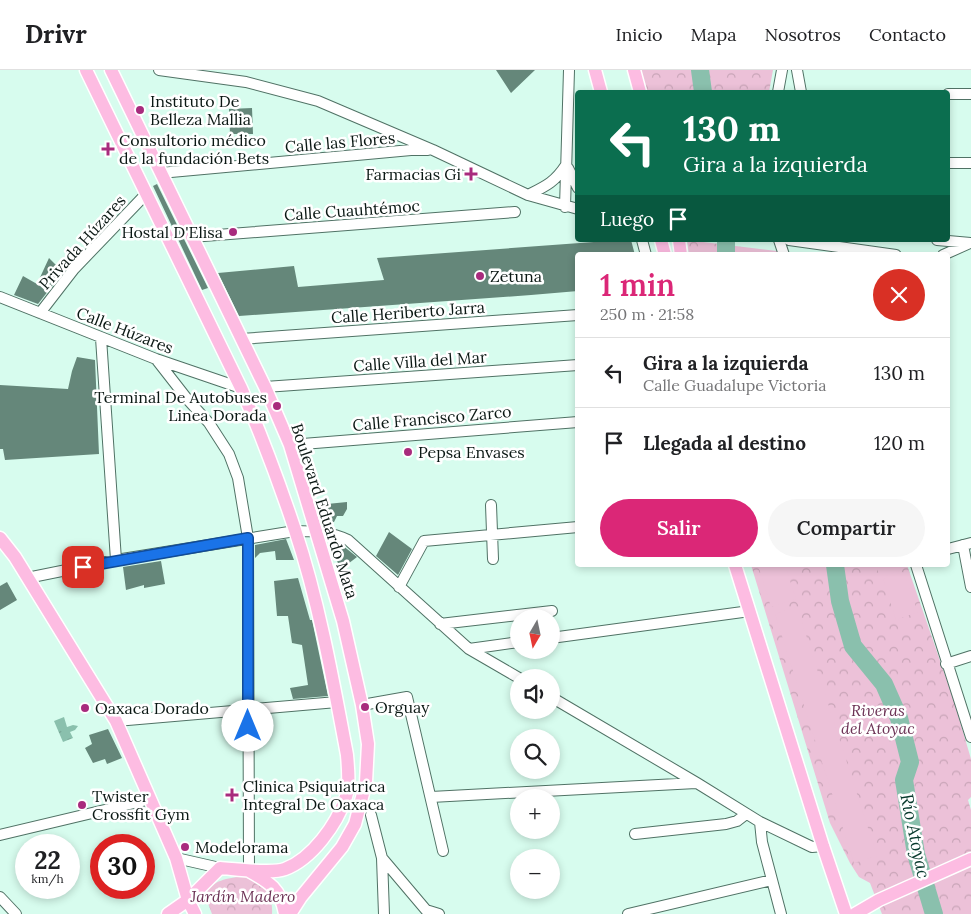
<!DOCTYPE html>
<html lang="es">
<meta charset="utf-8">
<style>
body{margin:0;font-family:Lora,serif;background:#f6f6f6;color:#202124;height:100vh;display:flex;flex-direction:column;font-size:19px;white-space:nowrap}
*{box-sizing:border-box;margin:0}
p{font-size:16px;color:#757577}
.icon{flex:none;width:28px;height:28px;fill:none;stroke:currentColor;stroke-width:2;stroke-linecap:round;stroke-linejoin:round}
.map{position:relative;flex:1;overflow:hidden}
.sheet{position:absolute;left:575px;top:182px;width:375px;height:315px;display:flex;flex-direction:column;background:#fff;border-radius:5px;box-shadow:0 2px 8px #0003}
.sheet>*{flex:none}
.banner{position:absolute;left:575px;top:20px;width:375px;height:152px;border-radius:5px;box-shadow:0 2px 8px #0003;background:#0b6e4f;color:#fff;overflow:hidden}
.needle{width:32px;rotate:189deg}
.buttons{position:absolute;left:510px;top:539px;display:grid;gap:10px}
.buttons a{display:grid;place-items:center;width:50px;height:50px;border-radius:50%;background:#fff;box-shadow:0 2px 8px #0003;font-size:25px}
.speed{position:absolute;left:15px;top:764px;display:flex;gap:10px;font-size:25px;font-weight:700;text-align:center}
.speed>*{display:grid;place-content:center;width:65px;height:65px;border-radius:50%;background:#fff;box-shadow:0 2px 8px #0003;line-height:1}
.speed small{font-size:12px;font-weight:400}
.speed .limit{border:8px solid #d22;background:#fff;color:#111}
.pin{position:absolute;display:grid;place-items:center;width:42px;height:42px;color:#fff;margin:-21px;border-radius:10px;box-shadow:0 2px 8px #0006}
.me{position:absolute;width:55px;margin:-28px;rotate:0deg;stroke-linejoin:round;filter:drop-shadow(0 0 4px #0008)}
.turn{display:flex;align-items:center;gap:18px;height:105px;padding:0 25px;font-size:22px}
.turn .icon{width:65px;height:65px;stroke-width:2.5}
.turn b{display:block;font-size:35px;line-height:42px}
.then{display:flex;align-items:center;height:48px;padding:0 25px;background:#0003;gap:10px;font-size:19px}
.round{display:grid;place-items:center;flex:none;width:52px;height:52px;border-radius:26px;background:#f6f6f6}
.head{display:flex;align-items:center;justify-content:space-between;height:85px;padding:0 25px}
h1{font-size:30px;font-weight:600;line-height:38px;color:#db2777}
.cta{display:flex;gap:10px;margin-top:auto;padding:10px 25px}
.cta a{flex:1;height:58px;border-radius:30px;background:#db2777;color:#fff;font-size:20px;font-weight:600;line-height:58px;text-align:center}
.cta a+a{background:#f6f6f6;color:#202124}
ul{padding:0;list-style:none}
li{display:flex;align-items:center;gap:15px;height:70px;padding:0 25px;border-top:1px solid #e0e0e0}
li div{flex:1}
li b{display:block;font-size:19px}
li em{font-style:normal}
header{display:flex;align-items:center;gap:30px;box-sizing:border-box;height:70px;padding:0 25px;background:#fff;border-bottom:1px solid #e0e0e0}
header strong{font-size:24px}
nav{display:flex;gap:28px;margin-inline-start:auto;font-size:18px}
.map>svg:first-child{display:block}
.forest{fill:url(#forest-crowns)}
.pitch{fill:#ecc1d8}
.water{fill:url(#water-ripples)}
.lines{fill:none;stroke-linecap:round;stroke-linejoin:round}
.river{stroke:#8ac0ad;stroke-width:18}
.building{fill:#65877a}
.minor-casing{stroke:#507265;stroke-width:12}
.major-casing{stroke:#fff;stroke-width:15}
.minor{stroke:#fff;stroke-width:10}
.major{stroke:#fdbce2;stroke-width:12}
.route-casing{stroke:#114b97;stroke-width:12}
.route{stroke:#1a73e8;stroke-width:9}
.poi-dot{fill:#a82b7d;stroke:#fff;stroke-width:2}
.labels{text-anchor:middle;stroke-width:5;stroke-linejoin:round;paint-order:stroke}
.poi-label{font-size:16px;fill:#0b1814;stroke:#fff;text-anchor:start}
.street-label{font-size:16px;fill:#0b1814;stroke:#fff}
.park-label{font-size:16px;font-style:italic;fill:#6d3356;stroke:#fff}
.water-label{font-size:18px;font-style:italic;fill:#083a2d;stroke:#fff}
</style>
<header>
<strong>Drivr</strong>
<nav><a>Inicio</a><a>Mapa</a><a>Nosotros</a><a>Contacto</a></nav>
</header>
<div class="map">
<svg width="971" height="844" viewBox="0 0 971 844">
<defs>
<pattern id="forest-crowns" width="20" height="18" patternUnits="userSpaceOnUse" patternTransform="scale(1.25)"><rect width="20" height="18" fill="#ecc1d8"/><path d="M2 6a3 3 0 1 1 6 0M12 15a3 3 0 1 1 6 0" fill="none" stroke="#c9a5b8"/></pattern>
<pattern id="water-ripples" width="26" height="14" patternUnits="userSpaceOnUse" patternTransform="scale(1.25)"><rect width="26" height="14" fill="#8ac0ad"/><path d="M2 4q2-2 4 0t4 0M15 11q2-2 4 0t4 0" fill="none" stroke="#76a494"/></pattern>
</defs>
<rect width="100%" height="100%" fill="#d7fcee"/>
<path class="forest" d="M635,0h138l-4,22h-127z
M687,170l90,11 1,4h-89z
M751,495h156l47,136 17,58v38l-3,3 3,10v104h-89l-12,-31 -11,-6 -9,-14 -20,-40z
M243,806c4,1 9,1 12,3 13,6 18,22 17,35h-60l-7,-19c8,-16 22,-16 38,-19z"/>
<path class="pitch" d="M758,495h27l11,34 -25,8z
M876,495h21l2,6 -19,7z
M903,502l15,40 -22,8 -13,-41z
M797,537l80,249 -23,7 -79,-249z"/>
<path class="water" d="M64,647l3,10 6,-2 5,1 -3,4 -5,2 3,6 -10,4 -9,-21z"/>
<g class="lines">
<path class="river" d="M700,0l3,22
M726,170v15
M835,495l5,36 13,45 31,38 15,34 11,44 -6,18 12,74 18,60"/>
</g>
<path class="building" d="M496,0h39l-24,23z
M252,38l1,26h-23l-1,-25z
M157,114l51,104 -6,2 -49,-104z
M621,170h10l4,15h-57v36l-47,4 -292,21 -21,-43 76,-7 4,21 86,-7 -7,-22z
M49,188l14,14 -25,32 -24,-9 9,-19 14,8z
M77,287l18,3 4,94 -94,6 -2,-11h-3v-64l68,4 4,-18z
M347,432v7l-4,7h-6l-3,6 -11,1 -6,-18z
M389,462l23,17 -14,26 -22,-19z
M286,469l8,21h-18l-1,-9 -15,2 -5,5v-13z
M342,475l15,12 -17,13 -6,-18z
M161,491l4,23 -21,4v-3l-18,5 -3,-23z
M298,508l12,42h2l16,76 -35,3 -3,-11 18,-3 -6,-40 -10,-2 -4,-27h-11l-3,-35z
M7,512l10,18 -17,10v-24z
M108,659l14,29 -15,6 -2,-5 -12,4 -8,-15 7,-4 -3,-9z"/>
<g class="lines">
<g class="minor-casing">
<path id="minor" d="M159,0l87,12 72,19 115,49 95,45 50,14
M797,0l4,22
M778,22l4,-22
M948,24h23
M948,93h23
M568,98l10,20
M160,103l251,-23h17
M528,125c18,-9 27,-13 38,-30
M565,137l4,-137
M191,167l324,-25
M642,170l4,15
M779,170l5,15
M789,170l107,15
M937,170l34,3
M943,185l27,-12
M0,227l156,62 85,29
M40,243l34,-44 73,-76
M101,268l15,222
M241,269l337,-24
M156,289l32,41 21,23 20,31 9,24 10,60 1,333
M265,317l313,-22
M290,375l288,-23
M491,435l2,54
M963,475l8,42
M948,479l23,-6
M916,495l55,172
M27,508l89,-18 179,-29c19,0 36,1 53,9l121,109 50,29
M399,517l25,-46 154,-14
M440,554l112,-13
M551,568l199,-27
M469,579l50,-7
M946,594l25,-8
M551,627l146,86 63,39 52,25 11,-1
M362,635l45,-8 36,154
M116,651l221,-19
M431,727l265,-14
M371,745l11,43 44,52 13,4
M760,752l2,20 19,72
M635,764l91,-10 11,-3 9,-7
M0,765l151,-36
M176,788l44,10
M382,788l2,56
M0,827l16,17
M628,844l144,-34"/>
</g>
<g class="major-casing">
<path id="major" d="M86,0l155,318c20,46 38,94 54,142 24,72 38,150 52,225 1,13 3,29 -1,42 -9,27 -34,62 -61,72 -13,5 -50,0 -65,-1l-32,32 -20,14
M111,0l154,317 25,58 53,176 19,84 6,39 -2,38 -11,42 -13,23 -41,50 -11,17
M595,0l6,22
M634,0l6,22
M661,170l4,15
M679,170l2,15
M0,468l15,19 101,164 60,137 12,42 7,14
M735,495l88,281 23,68
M249,801c20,11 32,18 36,43
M855,844l24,-14 92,-41"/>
</g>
<use href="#minor" class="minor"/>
<use href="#major" class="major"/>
</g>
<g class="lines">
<g class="route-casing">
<path id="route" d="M83,497l165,-29v188"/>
</g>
<use href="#route" class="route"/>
</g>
<g class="poi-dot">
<circle cx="140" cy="40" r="5"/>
<path d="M105.5 71.5h5v5h5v5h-5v5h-5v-5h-5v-5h5z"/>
<path d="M468.5 96.5h5v5h5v5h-5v5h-5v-5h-5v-5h5z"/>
<circle cx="233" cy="162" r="5"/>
<circle cx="480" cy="206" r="5"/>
<circle cx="277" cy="336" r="5"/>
<circle cx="408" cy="382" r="5"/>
<circle cx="365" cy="637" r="5"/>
<circle cx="85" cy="638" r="5"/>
<path d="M229.5 717.5h5v5h5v5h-5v5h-5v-5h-5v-5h5z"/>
<circle cx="82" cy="735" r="5"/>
<circle cx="185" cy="777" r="5"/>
</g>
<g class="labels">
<g class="poi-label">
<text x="150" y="37">Instituto De<tspan x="150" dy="18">Belleza Mallia</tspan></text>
<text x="119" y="76">Consultorio médico<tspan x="119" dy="18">de la fundación Bets</tspan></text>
<text x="461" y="110" text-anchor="end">Farmacias Gi</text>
<text x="223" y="168" text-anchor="end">Hostal D'Elisa</text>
<text x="490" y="212">Zetuna</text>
<text x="267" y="333" text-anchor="end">Terminal De Autobuses<tspan x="267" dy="18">Linea Dorada</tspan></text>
<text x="418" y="388">Pepsa Envases</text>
<text x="375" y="643">Orguay</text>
<text x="95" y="644">Oaxaca Dorado</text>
<text x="243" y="722">Clinica Psiquiatrica<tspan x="243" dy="18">Integral De Oaxaca</tspan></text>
<text x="92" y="732">Twister<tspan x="92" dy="18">Crossfit Gym</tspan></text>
<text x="195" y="783">Modelorama</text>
</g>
<g class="street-label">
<text transform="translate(340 72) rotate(-5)" y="6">Calle las Flores</text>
<text transform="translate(352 140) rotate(-4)" y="6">Calle Cuauhtémoc</text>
<text transform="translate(82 172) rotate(-48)" y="6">Privada Húzares</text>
<text transform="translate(408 242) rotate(-4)" y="6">Calle Heriberto Jarra</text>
<text transform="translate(125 260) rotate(21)" y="6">Calle Húzares</text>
<text transform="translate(420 291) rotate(-4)" y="6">Calle Villa del Mar</text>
<text transform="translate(432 348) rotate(-5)" y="6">Calle Francisco Zarco</text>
<text transform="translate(325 441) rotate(72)" y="6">Boulevard Eduardo Mata</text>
</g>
<g class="park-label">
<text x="878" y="646">Riveras<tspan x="878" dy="18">del Atoyac</tspan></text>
<text x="243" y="832">Jardín Madero</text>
</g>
<g class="water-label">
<text transform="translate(915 766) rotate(78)" y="6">Río Atoyac</text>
</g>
</g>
</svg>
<div class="buttons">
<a><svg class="needle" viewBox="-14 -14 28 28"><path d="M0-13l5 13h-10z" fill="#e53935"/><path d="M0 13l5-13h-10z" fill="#757577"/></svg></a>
<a><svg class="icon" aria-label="sound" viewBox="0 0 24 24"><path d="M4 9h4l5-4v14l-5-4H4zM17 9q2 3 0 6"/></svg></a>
<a><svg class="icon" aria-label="search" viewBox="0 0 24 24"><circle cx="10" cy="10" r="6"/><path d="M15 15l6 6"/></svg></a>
<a>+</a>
<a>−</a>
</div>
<div class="speed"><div>22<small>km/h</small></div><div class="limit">30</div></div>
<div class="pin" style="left:83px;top:497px;background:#d93025"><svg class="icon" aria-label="arrive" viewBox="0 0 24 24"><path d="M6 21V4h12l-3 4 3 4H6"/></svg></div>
<svg class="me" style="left:248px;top:656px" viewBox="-20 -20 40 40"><circle r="19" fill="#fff"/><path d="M0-13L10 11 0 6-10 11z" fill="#1a73e8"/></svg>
<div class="banner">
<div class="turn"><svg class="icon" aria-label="left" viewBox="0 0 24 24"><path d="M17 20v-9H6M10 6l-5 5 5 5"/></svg><div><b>130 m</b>Gira a la izquierda</div></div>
<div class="then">Luego<svg class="icon" aria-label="arrive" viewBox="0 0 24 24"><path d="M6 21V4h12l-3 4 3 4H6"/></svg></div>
</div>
<section class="sheet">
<div class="head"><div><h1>1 min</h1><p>250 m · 21:58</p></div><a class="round" style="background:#d93025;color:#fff"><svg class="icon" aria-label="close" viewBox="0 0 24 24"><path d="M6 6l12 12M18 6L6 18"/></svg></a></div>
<ul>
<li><svg class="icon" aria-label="left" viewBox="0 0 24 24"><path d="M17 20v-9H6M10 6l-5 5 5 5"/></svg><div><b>Gira a la izquierda</b><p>Calle Guadalupe Victoria</p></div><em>130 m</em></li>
<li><svg class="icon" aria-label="arrive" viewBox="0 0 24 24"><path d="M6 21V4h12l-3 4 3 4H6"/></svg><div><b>Llegada al destino</b></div><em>120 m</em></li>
</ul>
<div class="cta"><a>Salir</a><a>Compartir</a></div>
</section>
</div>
